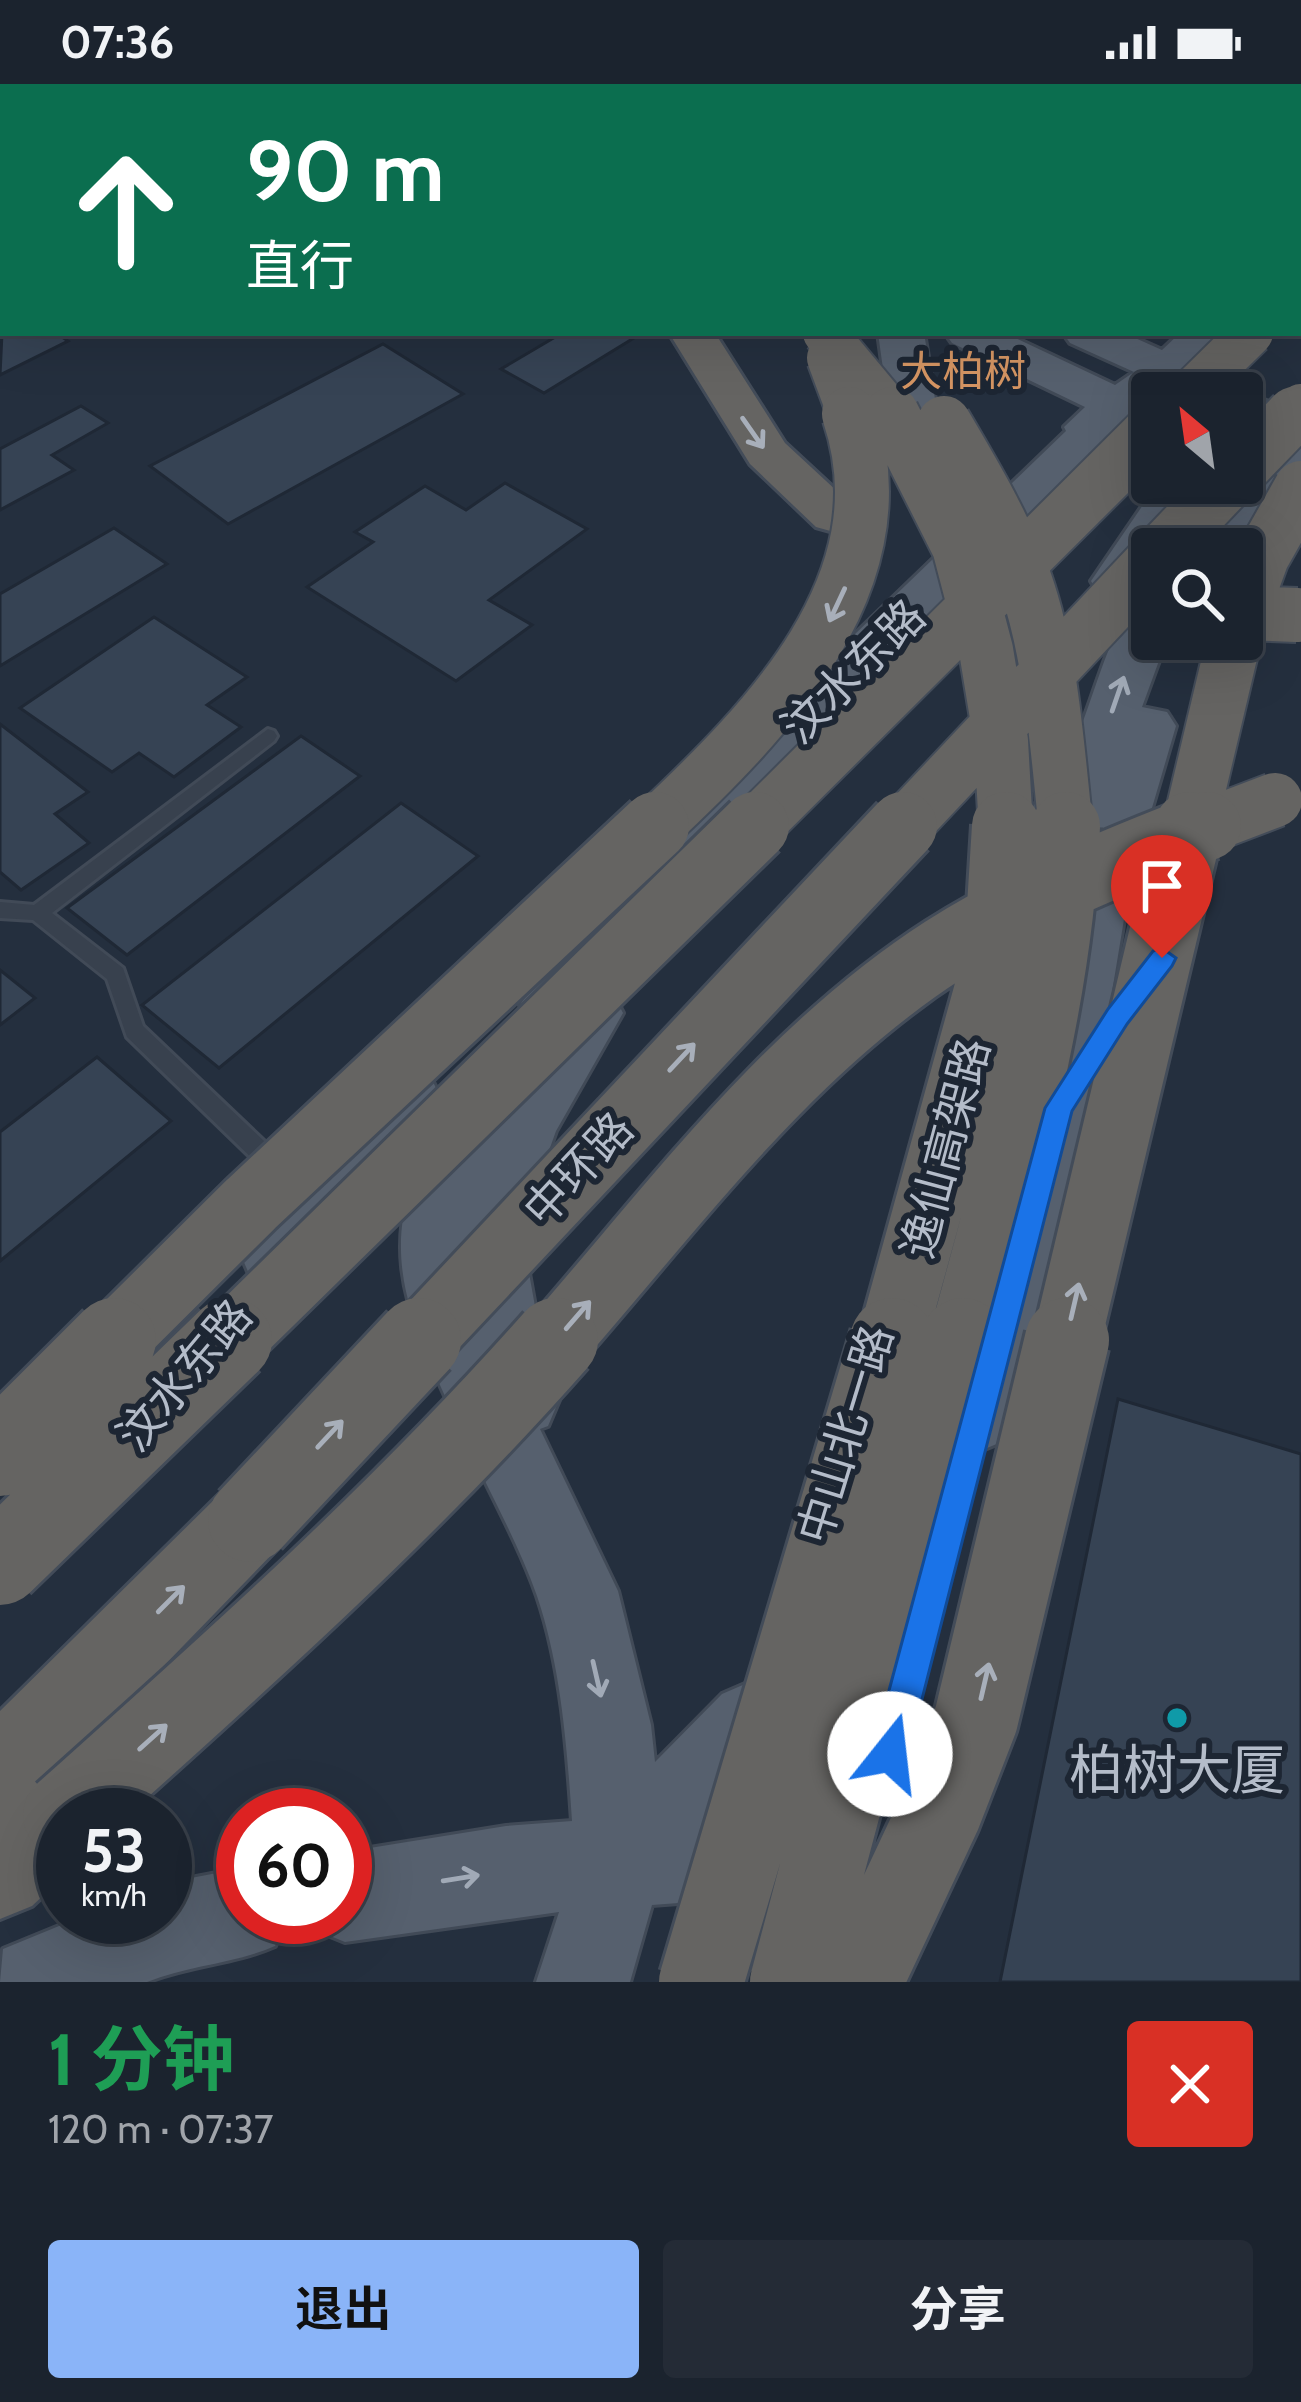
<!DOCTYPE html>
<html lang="zh">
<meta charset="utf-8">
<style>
body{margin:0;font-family:Cabin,"Noto Sans SC",sans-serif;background:#242b36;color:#f1f3f6;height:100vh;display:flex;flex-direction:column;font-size:45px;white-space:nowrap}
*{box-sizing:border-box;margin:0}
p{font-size:39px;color:#a0a4aa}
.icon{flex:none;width:66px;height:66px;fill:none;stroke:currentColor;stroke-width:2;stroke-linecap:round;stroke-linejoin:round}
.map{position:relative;height:1898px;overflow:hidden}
.sheet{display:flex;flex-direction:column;background:#1b232e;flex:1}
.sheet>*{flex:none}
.hud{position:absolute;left:0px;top:0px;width:1302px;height:252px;box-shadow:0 12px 48px #0002,0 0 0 3px #39404a;background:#0b6e4f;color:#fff;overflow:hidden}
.needle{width:78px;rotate:331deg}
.fabs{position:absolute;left:1131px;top:288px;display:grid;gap:24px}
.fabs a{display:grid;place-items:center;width:132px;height:132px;border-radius:12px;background:#1b232e;box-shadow:0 12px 48px #0002,0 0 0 3px #39404a;font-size:60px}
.speed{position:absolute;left:36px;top:1704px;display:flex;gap:24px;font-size:60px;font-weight:700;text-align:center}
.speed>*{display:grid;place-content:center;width:156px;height:156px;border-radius:50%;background:#1b232e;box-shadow:0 12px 48px #0002,0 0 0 3px #39404a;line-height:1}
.speed small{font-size:30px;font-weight:400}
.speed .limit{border:18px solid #d22;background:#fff;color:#111}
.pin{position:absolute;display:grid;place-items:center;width:102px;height:102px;color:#fff;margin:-123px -51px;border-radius:50% 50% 50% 0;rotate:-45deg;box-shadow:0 0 12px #0007}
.pin .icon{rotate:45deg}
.me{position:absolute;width:132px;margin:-66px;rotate:16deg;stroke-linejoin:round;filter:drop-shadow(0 0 9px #0008)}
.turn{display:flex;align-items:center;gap:42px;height:252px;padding:0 48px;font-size:54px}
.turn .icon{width:156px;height:156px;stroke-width:2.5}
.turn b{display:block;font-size:84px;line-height:102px}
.round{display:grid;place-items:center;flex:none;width:126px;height:126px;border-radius:12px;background:#242b36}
.head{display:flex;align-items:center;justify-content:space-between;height:204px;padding:0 48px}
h1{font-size:72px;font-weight:700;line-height:90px;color:#1e9e55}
.cta{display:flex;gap:24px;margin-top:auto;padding:24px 48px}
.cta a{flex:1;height:138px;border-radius:12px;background:#8ab4f8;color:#111;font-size:48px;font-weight:700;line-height:138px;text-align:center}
.cta a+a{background:#242b36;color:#f1f3f6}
.status{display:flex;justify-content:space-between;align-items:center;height:84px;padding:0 60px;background:#1b232e;direction:ltr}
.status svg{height:33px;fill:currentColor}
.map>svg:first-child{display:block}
.building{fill:#364354;stroke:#1f2835;stroke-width:3}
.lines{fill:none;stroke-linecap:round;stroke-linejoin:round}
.service-casing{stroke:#414a57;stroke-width:6}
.primary-casing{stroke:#414a57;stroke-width:6}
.trunk-casing{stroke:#434c59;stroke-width:6}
.service{fill:#38414e;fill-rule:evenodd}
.primary{fill:#56606e;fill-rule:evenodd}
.trunk{fill:#656462;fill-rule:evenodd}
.trunk-bridge-far3-casing{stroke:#434c59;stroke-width:48;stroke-linecap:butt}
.trunk-bridge-far2-casing{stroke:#434c59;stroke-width:58;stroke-linecap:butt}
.trunk-bridge-far1-casing{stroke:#434c59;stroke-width:74;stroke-linecap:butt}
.trunk-bridge-casing{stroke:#434c59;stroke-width:90;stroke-linecap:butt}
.trunk-bridge-far3{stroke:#656462;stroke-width:44}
.trunk-bridge-far2{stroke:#656462;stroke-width:54}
.trunk-bridge-far1{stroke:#656462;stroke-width:68}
.trunk-bridge{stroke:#656462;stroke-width:84}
.oneway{stroke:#a8afba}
.oneway2{stroke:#a1aab7}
.route{fill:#1a73e8;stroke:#114b97;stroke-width:3}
.culture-dot{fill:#0f9aa8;stroke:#1d2633;stroke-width:4.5}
.labels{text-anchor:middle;stroke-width:12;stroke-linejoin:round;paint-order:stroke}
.far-quarter-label{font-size:42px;fill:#d59563;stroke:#1d2633}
.street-label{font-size:45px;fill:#b4bcc9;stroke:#1d2633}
.near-poi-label{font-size:54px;fill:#b4bcc9;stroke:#1d2633}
</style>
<div class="status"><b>07:36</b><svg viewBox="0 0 49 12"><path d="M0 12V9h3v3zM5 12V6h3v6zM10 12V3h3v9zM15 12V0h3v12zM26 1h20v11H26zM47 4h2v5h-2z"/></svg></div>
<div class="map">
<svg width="1301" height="1898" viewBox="0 0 1301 1898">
<rect width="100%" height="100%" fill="#242f3e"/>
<path class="building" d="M737,0h392l-5,3z
M954,0h175l-5,3z
M3,228v21h53l12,8 -68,34z
M562,249h80l-98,60 -43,-24z
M383,260l80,50 -235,130 -78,-58z
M81,322l27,17 -56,32 22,15 -74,40v-61z
M505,399l82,46 -98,71 43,25 -76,56 -149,-94 66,-45 -18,-10 70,-46 41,24z
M114,444l53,36 -167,102v-72z
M154,533l93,60 -40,28 34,22 -67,50 -35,-24 -27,19 -92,-64z
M0,640l88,68 -33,22 34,29 -68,47 -21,-18z
M301,652l59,40 -233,179 -60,-47z
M401,719l77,53 -259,212 -77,-63z
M0,886l35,28 -35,27z
M97,973l74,64 -171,140v-129z
M1118,1315l183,55v528h-301z"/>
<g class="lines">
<g class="service-casing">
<path id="service" d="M268,645l6,2 3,5 -3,5 -222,172 71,55 20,58 142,135 3,7 -3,7 -8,3 -8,-3 -142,-138 -20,-58 -74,-59 -33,-2v-16l34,3z"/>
</g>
<g class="primary-casing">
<path id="primary" d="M393,0h43l2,3h-43z
M513,0h42l2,3h-42z
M589,0h43l2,3h-43z
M1299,149h2l-2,28z
M1301,207v29l-2,1v-29z
M878,249h46l25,150 -7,11 -18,5 -18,-5 -7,-11z
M945,249h60l110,52 19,-13 -64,-29 -7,-10h61l38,17 18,-17h50l-32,33 22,10 7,10 -5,7 -51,-4 -19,4v43l-26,-9 -443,447 -22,7 -13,-4 8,15 -59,97 16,5 10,19 -67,118 -35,98 21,116 17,55 -11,26 -8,3 78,162 33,134 4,37 67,-68 30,-13 30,13 13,30 -13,30 -51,55 53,-4 32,13 13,32 -13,32 -32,13 -132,10 -22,77h-94l23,-70 -214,30 -32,-13 -5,-12h37v-65l161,-26 66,-5c-5,-75 -11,-154 -35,-225 -18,-51 -46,-101 -69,-150 -58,-128 -106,-203 -21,-332 16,-24 37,-43 67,-33l31,-52 -15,-5 -10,-19 83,-130 22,-7 13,4 -7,-14 8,-16 427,-411 -2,-4 21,-20 -133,-64z
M1242,307l59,24v60l-59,83v-9h-46l16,-29 65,-80 -35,-17v-30h-10z
M1158,399h50l-43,66h-13v20l-16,24 -19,5 -19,-5 -7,-12z
M1152,511v44h15l-25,68 25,5 9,14 -46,157 -37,224 -73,306 -11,26 -27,11 -27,-11 -11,-26 81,-306 43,-224 21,-64c-26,31 -36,59 -80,45l-9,-16c16,-30 48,-51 64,-82 27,-53 37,-114 69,-166z
M408,987l24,9 10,20 -10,20 -127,163 -26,10 -26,-10 -10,-23 10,-23 131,-157z
M243,1784v49h44l-12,29c-41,18 -87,19 -128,36h-147l3,-33 78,-32h84v-34z"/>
</g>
<g class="trunk-casing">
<path id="trunk" d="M351,0h42l2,3h-42z
M426,0h42l2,3h-42z
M484,0h42l2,3h-42z
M553,0h43l2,3h-43z
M1299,189h2v27h-2z
M669,249h46l70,110 67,62 8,11 -8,11 -18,5 -18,-5 -66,-63z
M250,1396l28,12 12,28 -12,28 -220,227 36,11 12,29h-43v62l-31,29 -32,13v-208l222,-219z"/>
</g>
<use href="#service" class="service"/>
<use href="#primary" class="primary"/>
<use href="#trunk" class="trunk"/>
<g class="trunk-bridge-far3-casing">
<path id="trunk-bridge-far3" d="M825,249l70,84
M829,274l22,59
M1190,309l61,-60
M1291,333l10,-11"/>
</g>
<g class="trunk-bridge-far2-casing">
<path id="trunk-bridge-far2" d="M892,330l67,133 27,103 15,91 5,88
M944,339c30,51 60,101 81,158 27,77 32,167 41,248
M1242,384l52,-54
M1164,465l63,-66
M1242,528l20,-55 39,-69
M1242,529l55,2
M652,745c112,-105 254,-246 197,-415
M752,745l400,-398
M901,745l251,-267
M1189,745l45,-190
M1199,745l76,-29"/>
</g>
<g class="trunk-bridge-far1-casing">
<path id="trunk-bridge-far1" d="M111,1259l140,-139 404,-378
M227,1259l528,-517
M417,1259l486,-517
M554,1259c121,-138 233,-292 390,-393 82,-52 172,-89 263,-124
M891,1259l107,-388 8,-129
M962,1259c46,-170 97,-340 104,-517
M1066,1259l123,-517"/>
</g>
<g class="trunk-bridge-casing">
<path id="trunk-bridge" d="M0,1370l114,-114
M250,1436l169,-180
M0,1479l230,-223
M65,1731c170,-152 340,-304 491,-475
M701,1898l191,-642
M792,1898l171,-642
M860,1898l79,-168 37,-95 91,-379"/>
</g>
<use href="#trunk-bridge-far3" class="trunk-bridge-far3"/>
<use href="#trunk-bridge-far2" class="trunk-bridge-far2"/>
<use href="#trunk-bridge-far1" class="trunk-bridge-far1"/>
<use href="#trunk-bridge" class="trunk-bridge"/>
</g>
<defs><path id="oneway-shaft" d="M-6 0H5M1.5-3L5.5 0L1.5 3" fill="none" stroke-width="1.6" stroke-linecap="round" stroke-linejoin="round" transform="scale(3)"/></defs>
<g class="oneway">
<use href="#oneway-shaft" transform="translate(753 349) rotate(55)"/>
<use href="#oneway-shaft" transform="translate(837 521) rotate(115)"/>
<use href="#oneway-shaft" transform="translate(682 973) rotate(-47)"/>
<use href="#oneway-shaft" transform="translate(1075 1217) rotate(-77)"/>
<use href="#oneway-shaft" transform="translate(578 1231) rotate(-49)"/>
<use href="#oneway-shaft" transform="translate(330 1350) rotate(-47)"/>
<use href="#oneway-shaft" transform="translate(171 1515) rotate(-45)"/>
<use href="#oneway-shaft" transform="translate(985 1597) rotate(-77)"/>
<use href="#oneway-shaft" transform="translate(153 1653) rotate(-42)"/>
</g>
<g class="oneway2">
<use href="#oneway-shaft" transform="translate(1118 610) rotate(-71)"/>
<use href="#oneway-shaft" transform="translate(597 1595) rotate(77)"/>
<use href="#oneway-shaft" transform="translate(461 1794) rotate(-9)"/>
</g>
<path class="route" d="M1162,864l14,10 -4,8 -45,58 -55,87 -164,643 -5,12 -13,6 -13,-6 -5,-12 173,-646 63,-99 45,-58z"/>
<circle class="culture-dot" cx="1177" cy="1634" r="12"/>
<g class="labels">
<g class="far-quarter-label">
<text x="963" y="302">大柏树</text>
</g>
<g class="street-label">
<text transform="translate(853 587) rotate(-45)" y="16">汶水东路</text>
<text transform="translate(945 1064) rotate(-75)" y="16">逸仙高架路</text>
<text transform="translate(578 1085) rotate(-47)" y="16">中环路</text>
<text transform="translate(184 1291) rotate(-50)" y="16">汶水东路</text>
<text transform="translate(845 1350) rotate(-73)" y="16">中山北一路</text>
</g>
<g class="near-poi-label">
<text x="1177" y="1705">柏树大厦</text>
</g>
</g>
</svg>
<div class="fabs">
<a><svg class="needle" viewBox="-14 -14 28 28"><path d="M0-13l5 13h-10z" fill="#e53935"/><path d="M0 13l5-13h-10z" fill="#a0a4aa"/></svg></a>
<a><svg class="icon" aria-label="search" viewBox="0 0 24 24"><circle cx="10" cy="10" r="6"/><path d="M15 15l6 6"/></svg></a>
</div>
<div class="speed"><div>53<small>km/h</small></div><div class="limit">60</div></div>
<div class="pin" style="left:1162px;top:874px;background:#d93025"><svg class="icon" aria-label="arrive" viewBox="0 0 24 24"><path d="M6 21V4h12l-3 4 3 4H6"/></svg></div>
<svg class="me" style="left:890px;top:1670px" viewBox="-20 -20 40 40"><circle r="19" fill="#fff"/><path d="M0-13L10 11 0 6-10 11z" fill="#1a73e8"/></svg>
<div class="hud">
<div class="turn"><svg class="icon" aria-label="ahead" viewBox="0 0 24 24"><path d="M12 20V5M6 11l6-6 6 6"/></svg><div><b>90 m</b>直行</div></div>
</div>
</div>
<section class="sheet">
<div class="head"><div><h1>1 分钟</h1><p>120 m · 07:37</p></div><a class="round" style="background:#d93025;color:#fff"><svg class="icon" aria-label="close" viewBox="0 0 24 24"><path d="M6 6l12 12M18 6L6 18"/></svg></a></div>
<div class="cta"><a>退出</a><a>分享</a></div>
</section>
